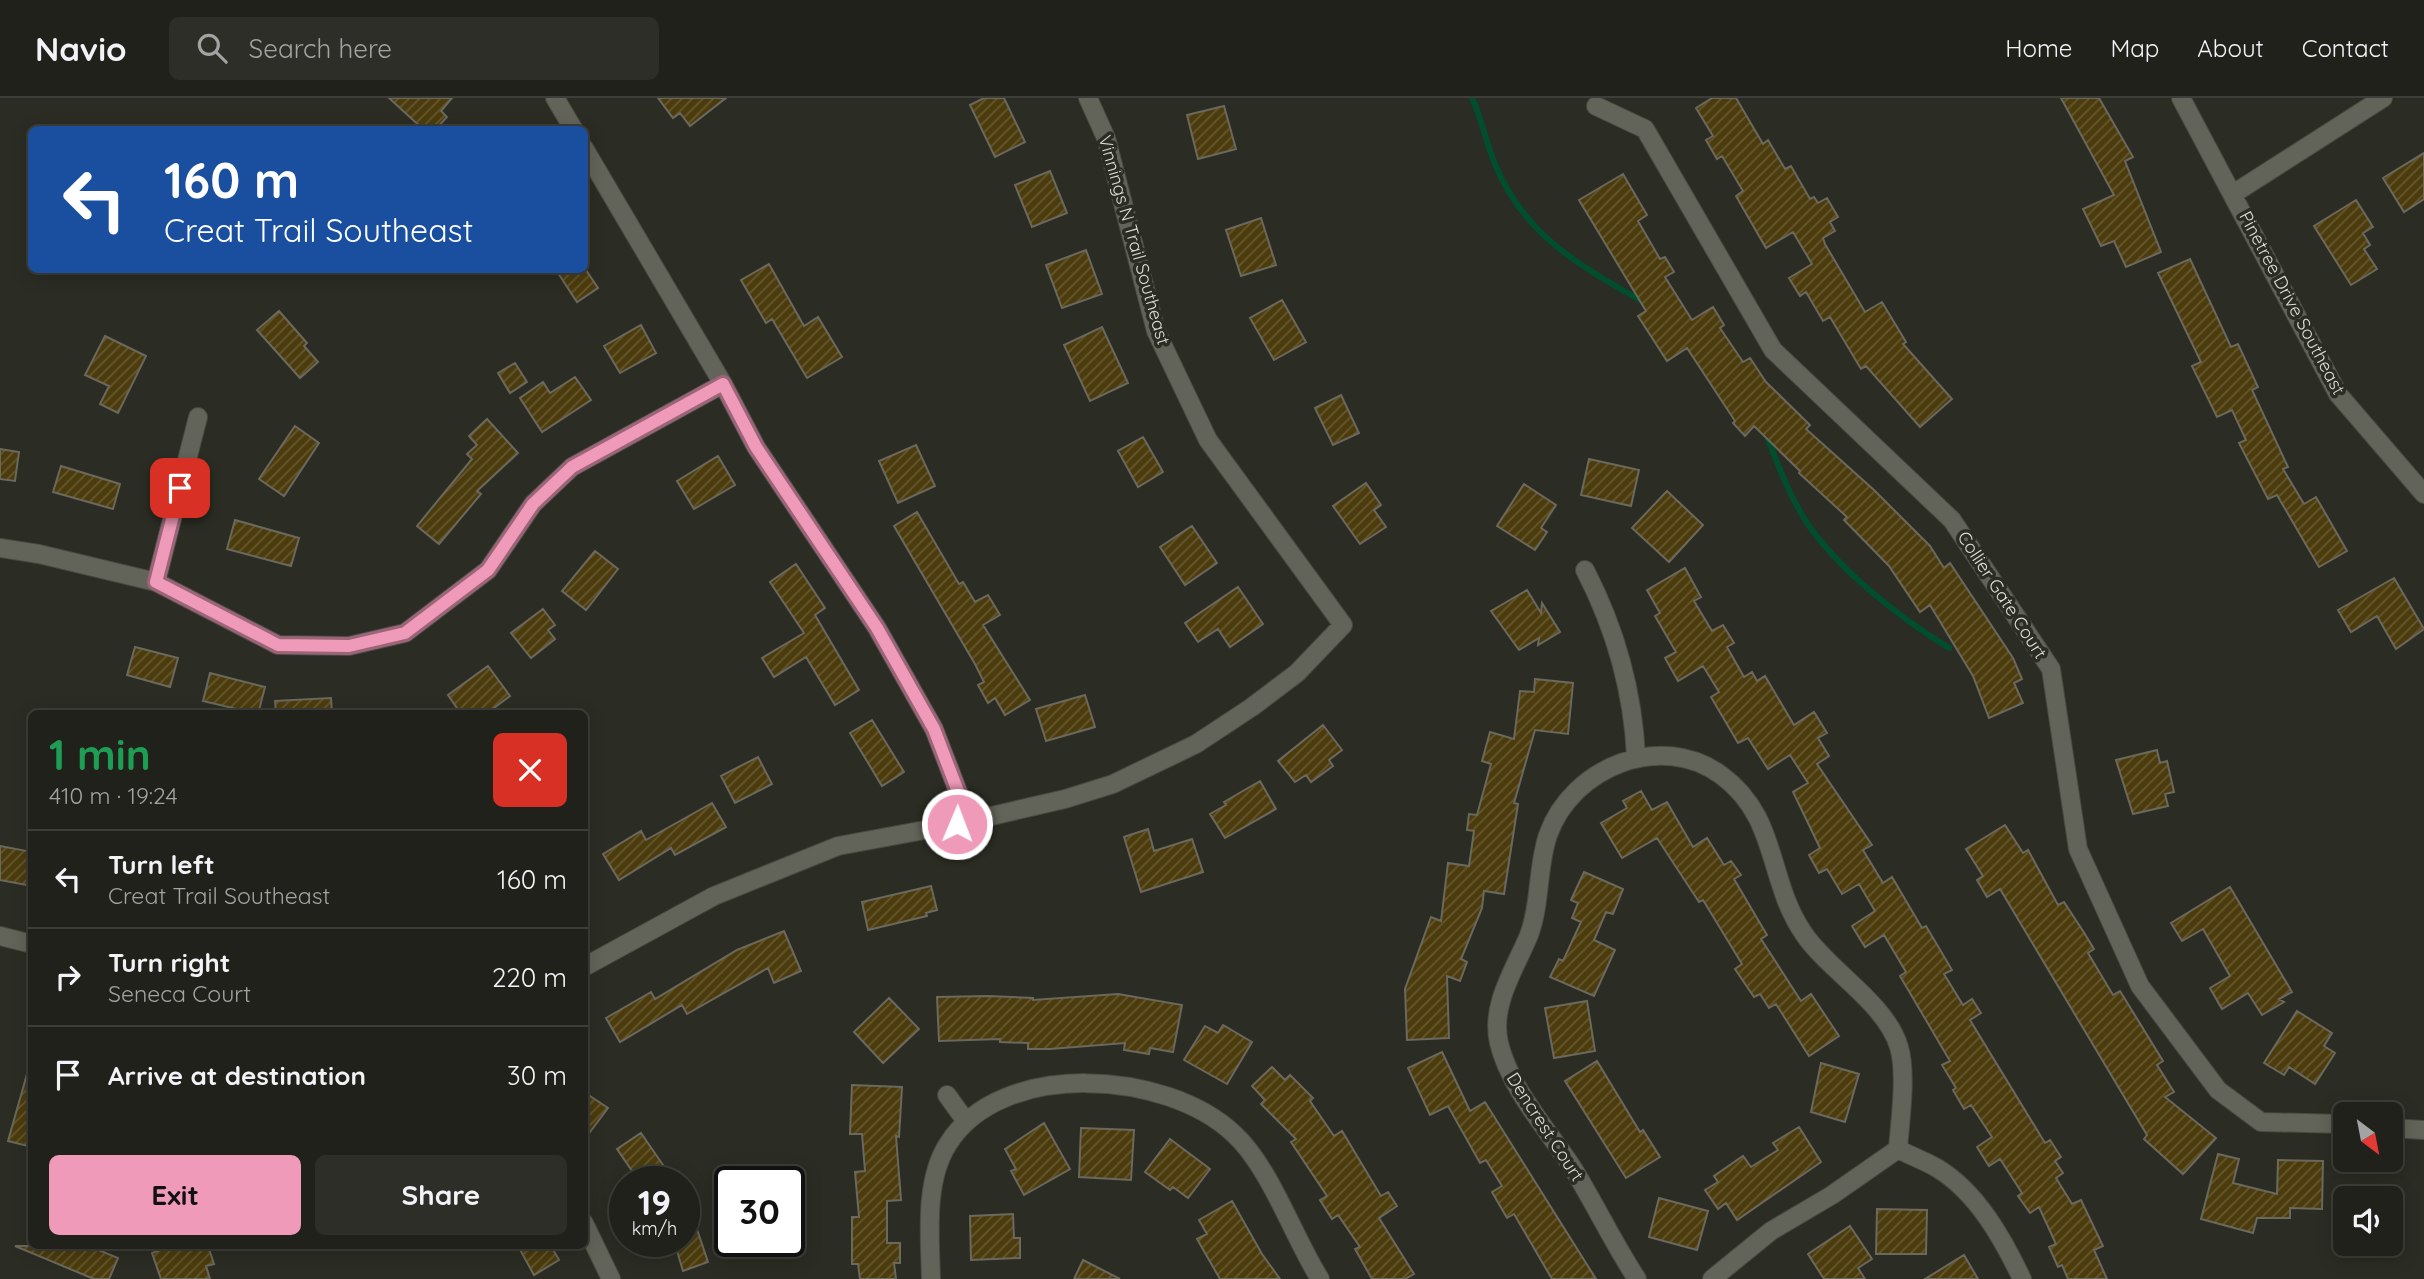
<!DOCTYPE html>
<meta charset="utf-8">
<style>
body{margin:0;font-family:Quicksand,sans-serif;background:#2d2e27;color:#f1f3f6;height:100vh;display:flex;flex-direction:column;font-size:26px;white-space:nowrap}
*{box-sizing:border-box;margin:0}
p{font-size:23px;color:#a2a3a2}
.icon{flex:none;width:38px;height:38px;fill:none;stroke:currentColor;stroke-width:2;stroke-linecap:round;stroke-linejoin:round}
.map{position:relative;flex:1;overflow:hidden}
.side{position:absolute;left:28px;top:612px;width:560px;height:539px;display:flex;flex-direction:column;background:#20211a;border-radius:10px;box-shadow:0 4px 18px #0003,0 0 0 2px #3d3e39}
.side>*{flex:none}
.top-card{position:absolute;left:28px;top:28px;width:560px;height:147px;border-radius:10px;box-shadow:0 4px 18px #0003,0 0 0 2px #3d3e39;background:#1a4fa0;color:#fff;overflow:hidden}
.needle{width:46px;rotate:148deg}
.controls{position:absolute;left:2333px;top:1004px;display:grid;gap:14px}
.controls a{display:grid;place-items:center;width:70px;height:70px;border-radius:10px;background:#20211a;box-shadow:0 4px 18px #0003,0 0 0 2px #3d3e39;font-size:35px}
.speed{position:absolute;left:609px;top:1068px;display:flex;gap:14px;font-size:35px;font-weight:700;text-align:center}
.speed>*{display:grid;place-content:center;width:91px;height:91px;border-radius:50%;background:#20211a;box-shadow:0 4px 18px #0003,0 0 0 2px #3d3e39;line-height:1}
.speed small{font-size:18px;font-weight:400}
.speed .limit{border:4px solid #111;border-radius:10px;background:#fff;color:#111}
.pin{position:absolute;display:grid;place-items:center;width:60px;height:60px;color:#fff;margin:-30px;border-radius:14px;box-shadow:0 4px 10px #0006}
.me{position:absolute;width:77px;margin:-38px;rotate:1deg;stroke-linejoin:round;filter:drop-shadow(0 0 5px #0008)}
.turn{display:flex;align-items:center;gap:24px;height:147px;padding:0 21px;font-size:32px}
.turn .icon{width:91px;height:91px;stroke-width:2.5}
.turn b{display:block;font-size:49px;line-height:60px}
.round{display:grid;place-items:center;flex:none;width:74px;height:74px;border-radius:10px;background:#2d2e27}
.overview{display:flex;align-items:center;justify-content:space-between;height:119px;padding:0 21px}
h1{font-size:42px;font-weight:700;line-height:52px;color:#1e9e55}
.button{display:flex;gap:14px;margin-top:auto;padding:14px 21px}
.button a{flex:1;height:80px;border-radius:10px;background:#ef9ab8;color:#111;font-size:28px;font-weight:700;line-height:80px;text-align:center}
.button a+a{background:#2d2e27;color:#f1f3f6}
ul{padding:0;list-style:none}
li{display:flex;align-items:center;gap:21px;height:98px;padding:0 21px;border-top:2px solid #3d3e39}
li div{flex:1}
li b{display:block;font-size:26px}
li em{font-style:normal}
header{display:flex;align-items:center;gap:42px;box-sizing:border-box;height:98px;padding:0 35px;background:#20211a;border-bottom:2px solid #3d3e39}
header strong{font-size:33px}
nav{display:flex;gap:38px;margin-inline-start:auto;font-size:24px}
.search{width:490px;height:63px;background:#2d2e27;display:flex;align-items:center;gap:18px;box-sizing:border-box;padding:0 24px;border-radius:10px;color:#a2a3a2;font-size:26px}
.map>svg:first-child{display:block}
.lines{fill:none;stroke-linecap:round;stroke-linejoin:round}
.stream{stroke:#004e2d;stroke-width:6}
.building{fill:url(#building-hatch);stroke:#6b685d;stroke-width:2}
.street-casing{stroke:#494941;stroke-width:20}
.street{stroke:#626459;stroke-width:18}
.route-casing{stroke:#9b6478;stroke-width:18}
.route{stroke:#ef9ab8;stroke-width:12}
.labels{text-anchor:middle;stroke-width:7;stroke-linejoin:round;paint-order:stroke}
.street-label{font-size:18px;fill:#dedfd9;stroke:#2b2c23}
</style>
<header>
<strong>Navio</strong>
<div class="search"><svg class="icon" aria-label="search" viewBox="0 0 24 24"><circle cx="10" cy="10" r="6"/><path d="M15 15l6 6"/></svg>Search here</div>
<nav><a>Home</a><a>Map</a><a>About</a><a>Contact</a></nav>
</header>
<div class="map">
<svg width="2424" height="1181" viewBox="0 0 2424 1181">
<defs>
<pattern id="building-hatch" width="6" height="6" patternUnits="userSpaceOnUse" patternTransform="scale(1.75)"><rect width="6" height="6" fill="#4c3c0d"/><path d="M-1 1l2-2M0 6l6-6M5 7l2-2" fill="none" stroke="#655830"/></pattern>
</defs>
<rect width="100%" height="100%" fill="#2b2c23"/>
<g class="lines">
<path class="stream" d="M1472,0c10,21 14,45 23,66 30,73 86,102 150,139
M1766,336c11,29 24,63 41,89 33,48 93,95 142,125"/>
</g>
<path class="building" d="M389,0h63l-11,13 6,6 -12,13h-11z
M658,0h68l-36,28 -10,-13 -7,5z
M984,0h20l21,44 -30,15 -25,-52z
M1712,0h24l27,46 5,-4 17,29 6,-3 19,33 4,-2 4,6 9,-5 11,19 -8,5 5,9 -12,7 2,6 40,68 17,-10 24,40 -3,2 49,55 -32,28 -54,-61 -5,3 -31,-52 -7,4 -17,-29 -6,4 -11,-18 23,-14 -19,-32 -27,16 -30,-52 7,-5 -21,-35 -5,3 -11,-19 7,-4 -17,-28z
M2061,0h38l34,59 -8,4 36,91 -35,15 -12,-26 -13,5 -18,-37 31,-14z
M1224,8l12,43 -38,10 -11,-44z
M2424,55v46l-20,13 -21,-34z
M1050,73l17,42 -35,14 -17,-42z
M1623,76l24,41 -9,6 22,38 5,-2 9,15 -9,5 27,43 21,-13 11,18 -4,3 23,34 7,-4 16,24 44,43 -4,4 68,61 56,56 14,22 6,-5 63,95 9,21 -8,4 9,20 -34,15 -16,-42 -43,-71 -10,7 -31,-46 -45,-46 3,-3 -48,-44 1,-2 -46,-45 -9,10 -12,-13 2,-2 -48,-73 -20,13 -29,-45 8,-5 -67,-111z
M2356,102l17,27 -10,6 7,12 -6,4 13,20 -26,16 -37,-59z
M1261,120l15,47 -35,11 -15,-46z
M1086,152l16,44 -40,14 -16,-43z
M2190,161l41,88 7,-3 20,43 -6,3 36,77 -5,2 21,35 12,-7 31,54 -28,16 -42,-72 -9,4 -29,-56 7,-3 -14,-30 -15,7 -25,-51 9,-4 -43,-89z
M769,166l35,62 14,-9 24,40 -35,21 -35,-59 -6,4 -25,-43z
M556,172h30l12,18 -21,14z
M1282,202l24,42 -32,18 -24,-42z
M279,213l28,32 -3,3 14,16 -18,16 -43,-48z
M641,227l15,28 -36,20 -16,-27z
M1102,229l26,56 -38,18 -26,-56z
M105,238l41,20 -28,57 -18,-9 9,-18 -24,-11z
M515,265l12,19 -17,11 -12,-20z
M575,279l16,23 -49,32 -22,-34 23,-16 7,11z
M1341,297l18,38 -26,12 -18,-37z
M487,321l31,34 -41,38 4,3 -42,50 -22,-18 55,-67 -5,-5 10,-9 -8,-9z
M295,328l24,17 -35,53 -25,-17z
M1143,339l20,35 -25,15 -20,-36z
M916,347l19,41 -37,17 -19,-42z
M0,351l19,3 -4,29 -15,-2z
M718,358l17,29 -41,24 -17,-28z
M1589,361l50,11 -8,36 -50,-11z
M61,368l59,18 -7,25 -60,-17z
M1366,385l15,22 -7,5 12,17 -26,17 -27,-38z
M1524,386l32,21 -15,23 6,4 -12,18 -38,-24z
M1667,393l36,34 -34,37 -37,-34z
M917,414l42,72 4,-2 12,20 13,-7 12,20 -17,10 47,75 -25,15 -10,-17 -7,5 -10,-18 6,-3 -9,-18 -81,-138z
M235,422l64,18 -8,28 -64,-17z
M1192,428l25,37 -32,22 -25,-38z
M595,453l23,18 -32,41 -24,-19z
M796,466l29,44 -10,7 44,75 -24,15 -29,-48 -32,20 -12,-19 42,-25 -34,-51z
M1685,470l16,29 -7,4 18,30 11,-6 11,18 -7,4 17,30 8,-5 5,9 8,-5 29,49 20,-13 13,21 -9,5 11,18 -12,8 55,81 -9,5 20,33 9,-6 30,51 4,-2 26,44 -8,4 19,31 9,-6 9,14 -11,7 75,123 5,-3 11,17 -6,4 8,12 -7,5 16,26 9,-4 22,46 -9,4 13,29h-39l-6,-14 -4,2 -9,-20 7,-3 -17,-37 -9,6 -12,-17 4,-3 -22,-34 -11,7 -12,-19 15,-10 -21,-32 -7,4 -11,-19 3,-2 -14,-23 8,-4 -50,-85 6,-4 -22,-37 -19,12 -13,-21 23,-15 -16,-27 -17,10 -15,-25 -8,4 -10,-18 11,-7 -27,-56 15,-9 -18,-28 -22,14 -20,-31 -10,5 -27,-46 8,-5 -16,-26 -25,15 -13,-23 11,-6 -21,-36 5,-3 -13,-23z
M2394,480l30,51 -28,20 -19,-33 -26,16 -13,-22z
M1238,489l25,37 -33,23 -12,-18 -20,13 -13,-19z
M1527,492l14,23 1,-10 18,29 -22,13 1,-7 -20,12 -28,-39z
M543,511l12,16 -7,5 7,9 -24,19 -20,-25z
M135,549l43,11 -8,29 -43,-12z
M488,568l22,30 -24,18h-25l-13,-19z
M210,575l55,14 -7,27 -55,-13z
M1535,581l38,4 -5,51 -33,-4 -21,73 4,1 -14,90 -20,-3 -2,17 -21,51 6,3 -7,19 -13,-5 2,62 -42,2 -2,-51 26,-72 10,4 7,-58 21,3 5,-35 -7,-1 2,-16 8,1 14,-51 -9,-3 8,-29 24,7 6,-48 14,1z
M1085,597l10,32 -49,14 -10,-32z
M331,600l1,16h-56l-1,-13z
M872,622l32,52 -22,14 -32,-53z
M1323,627l19,25 -13,10 4,6 -22,16 -5,-7 -11,7 -17,-21z
M2157,652l3,13 7,-2 7,31 -9,2 3,12 -35,8 -17,-54z
M758,659l14,27 -37,19 -14,-27z
M1260,683l16,28 -51,29 -15,-24 16,-9 -2,-3z
M1641,693l11,19 15,-8 26,45 14,-9 17,27 7,-4 10,14 -7,4 33,56 -6,4 40,62 10,-7 28,42 -30,20 -33,-52 -7,4 -9,-14 -6,3 -19,-28 7,-5 -39,-64 -4,2 -42,-64 -35,20 -21,-35 26,-15 -4,-7z
M712,705l14,24 -51,28 -4,-7 -52,32 -16,-26 38,-23 5,9z
M2005,727l18,28 5,-3 30,55 6,-3 19,29 11,18 -6,4 25,42 7,-4 43,70 -6,4 17,27 -9,5 51,41 -33,36 -39,-35 3,-4 -147,-246 -13,8 -10,-17 6,-4 -17,-27z
M1148,731l6,22 38,-12 11,33 -62,20 -17,-55z
M0,748l32,6v34l-32,-6z
M1584,774l39,17 -10,25 -7,-2 -12,28 21,10 -21,46 -44,-19 9,-18 4,2 18,-39 -9,-4 6,-15 -7,-3z
M931,788l6,24 -11,3 1,3 -59,14 -6,-28z
M2230,789l62,105 -13,7 5,3 -22,13 -14,-22 -26,16 -12,-21 20,-12 -27,-47 -21,12 -11,-18z
M784,833l17,40 -27,12 -6,-15 -81,46 -5,-9 -62,37 -14,-24 45,-26 4,7 82,-49z
M1118,896l64,11 -9,47 -23,-4 -1,6 -25,-4 1,-7 -75,6h-22v-6l-28,-1v-3l-61,2 -2,-44 51,-1 45,2v2z
M889,900l30,31 -36,34 -29,-31z
M1587,903l8,50 -41,7 -9,-50z
M2297,913l35,22 -8,13 11,7 -20,31 -26,-17 -5,8 -20,-12z
M1223,927l29,17 -25,42 -43,-24 21,-34 13,7z
M1442,954l28,59 15,-9 111,177h-44l-38,-65 -7,4 -15,-26 10,-6 -16,-26 -6,3 -32,-57 -18,9 -22,-47z
M1597,963l43,71 3,-2 17,27 -34,21 -61,-97z
M1821,965l38,11 -14,48 -34,-10z
M1272,969l13,13 5,-5 23,23 -3,3 24,35 8,-5 39,65 7,-4 9,14 -18,12 35,56 -9,5h-33l-17,-30 5,-2 -22,-32 -6,4 -12,-19 7,-4 -36,-54 5,-3 -35,-35 4,-4 -13,-14z
M27,976l5,1v72l-24,-6z
M852,987l50,2 -3,50 -3,-1 5,64 -14,1v42h13v20h-6l2,16h-36l-2,-15h-6v-47h7l-4,-45 10,-1 -3,-37h-12z
M584,994l24,16 -24,32z
M1044,1025l26,46 -46,26 -13,-24 5,-2 -11,-20z
M1799,1029l22,35 -84,58 -11,-17 -8,6 -13,-19 13,-8 -4,-6 29,-20 8,11 27,-17 -5,-7z
M1081,1030l53,2 -3,50 -52,-3z
M641,1035l33,48h-35l-22,-32z
M1170,1041l40,30 -22,29 -15,-11 -3,3 -25,-18z
M2218,1056l21,5 -6,24 44,11 1,-34 45,1 -1,48 -32,-1v10h-33l-4,15 -52,-14z
M1659,1100l49,13 -11,39 -48,-13z
M684,1102h3l21,62 -25,9 -9,-30h10z
M1232,1103l30,53 18,25h-60l-23,-40 10,-5 -8,-14z
M1877,1111l50,1 -1,44h-50z
M1013,1116l1,24h6v20l-49,2 -1,-44z
M1850,1128l22,33 -14,9 7,11h-41l-16,-25z
M15,1148h74l29,12 -9,21h-15z
M171,1148h37l6,18 -8,2 4,13h-49l-9,-26z
M518,1148h33l8,14 -25,15z
M1964,1157l14,24h-53z
M1083,1162l37,19h-46z"/>
<g class="lines">
<g class="street-casing">
<path id="street" d="M555,0l19,32
M2181,0l157,296 86,100
M1596,8l49,23 128,221 179,170 99,149 27,180 62,137 78,104 43,32 84,2
M584,50l139,236 33,63 121,181 57,101 25,65 -2,30
M2233,96l150,-96
M0,450l39,6 117,28 122,63 71,1 56,-13 83,-63 45,-66 39,-37 151,-83
M1585,472c31,60 48,120 51,187
M156,484l42,-165
M0,838l32,8
M584,869l130,-71 124,-50 119,-22 108,-25 48,-15 83,-40 56,-37 45,-34 46,-48 -135,-185 -52,-109 -50,-193 -18,-40
M947,997l18,25
M2390,1030l34,2
M584,1125l27,56
M931,1181c-1,-42 -7,-98 17,-135 53,-85 219,-74 286,-10 36,33 59,102 86,145
M1637,1181c-23,-35 -41,-73 -63,-109 -25,-39 -64,-81 -75,-127 -9,-38 16,-74 30,-108 12,-32 8,-68 19,-100 24,-68 113,-104 173,-60 58,42 46,106 83,159 25,37 82,69 95,113 8,27 1,74 -1,102 13,7 27,12 39,19 40,24 66,71 85,111
M1712,1181l59,-48 61,-36 66,-46"/>
</g>
<use href="#street" class="street"/>
</g>
<g class="lines">
<g class="route-casing">
<path id="route" d="M180,390l-24,94 122,63 71,1 56,-13 83,-63 45,-66 39,-37 151,-83 33,63 121,181 57,101 25,65 -2,30"/>
</g>
<use href="#route" class="route"/>
</g>
<g class="labels">
<g class="street-label">
<text transform="translate(1134 142) rotate(74)" y="6">Vinnings N Trail Southeast</text>
<text transform="translate(2292 205) rotate(62)" y="6">Pinetree Drive Southeast</text>
<text transform="translate(2002 497) rotate(57)" y="6">Collier Gate Court</text>
<text transform="translate(1545 1029) rotate(57)" y="6">Dencrest Court</text>
</g>
</g>
</svg>
<div class="controls">
<a><svg class="needle" viewBox="-14 -14 28 28"><path d="M0-13l5 13h-10z" fill="#e53935"/><path d="M0 13l5-13h-10z" fill="#a2a3a2"/></svg></a>
<a><svg class="icon" aria-label="sound" viewBox="0 0 24 24"><path d="M4 9h4l5-4v14l-5-4H4zM17 9q2 3 0 6"/></svg></a>
</div>
<div class="speed"><div>19<small>km/h</small></div><div class="limit">30</div></div>
<div class="pin" style="left:180px;top:390px;background:#d93025"><svg class="icon" aria-label="arrive" viewBox="0 0 24 24"><path d="M6 21V4h12l-3 4 3 4H6"/></svg></div>
<svg class="me" style="left:957px;top:726px" viewBox="-20 -20 40 40"><circle r="17" fill="#ef9ab8" stroke="#fff" stroke-width="3"/><path d="M0-11L8 9 0 5-8 9z" fill="#fff"/></svg>
<div class="top-card">
<div class="turn"><svg class="icon" aria-label="left" viewBox="0 0 24 24"><path d="M17 20v-9H6M10 6l-5 5 5 5"/></svg><div><b>160 m</b>Creat Trail Southeast</div></div>
</div>
<section class="side">
<div class="overview"><div><h1>1 min</h1><p>410 m · 19:24</p></div><a class="round" style="background:#d93025;color:#fff"><svg class="icon" aria-label="close" viewBox="0 0 24 24"><path d="M6 6l12 12M18 6L6 18"/></svg></a></div>
<ul>
<li><svg class="icon" aria-label="left" viewBox="0 0 24 24"><path d="M17 20v-9H6M10 6l-5 5 5 5"/></svg><div><b>Turn left</b><p>Creat Trail Southeast</p></div><em>160 m</em></li>
<li><svg class="icon" aria-label="right" viewBox="0 0 24 24"><path d="M7 20v-9h11M14 6l5 5-5 5"/></svg><div><b>Turn right</b><p>Seneca Court</p></div><em>220 m</em></li>
<li><svg class="icon" aria-label="arrive" viewBox="0 0 24 24"><path d="M6 21V4h12l-3 4 3 4H6"/></svg><div><b>Arrive at destination</b></div><em>30 m</em></li>
</ul>
<div class="button"><a>Exit</a><a>Share</a></div>
</section>
</div>
